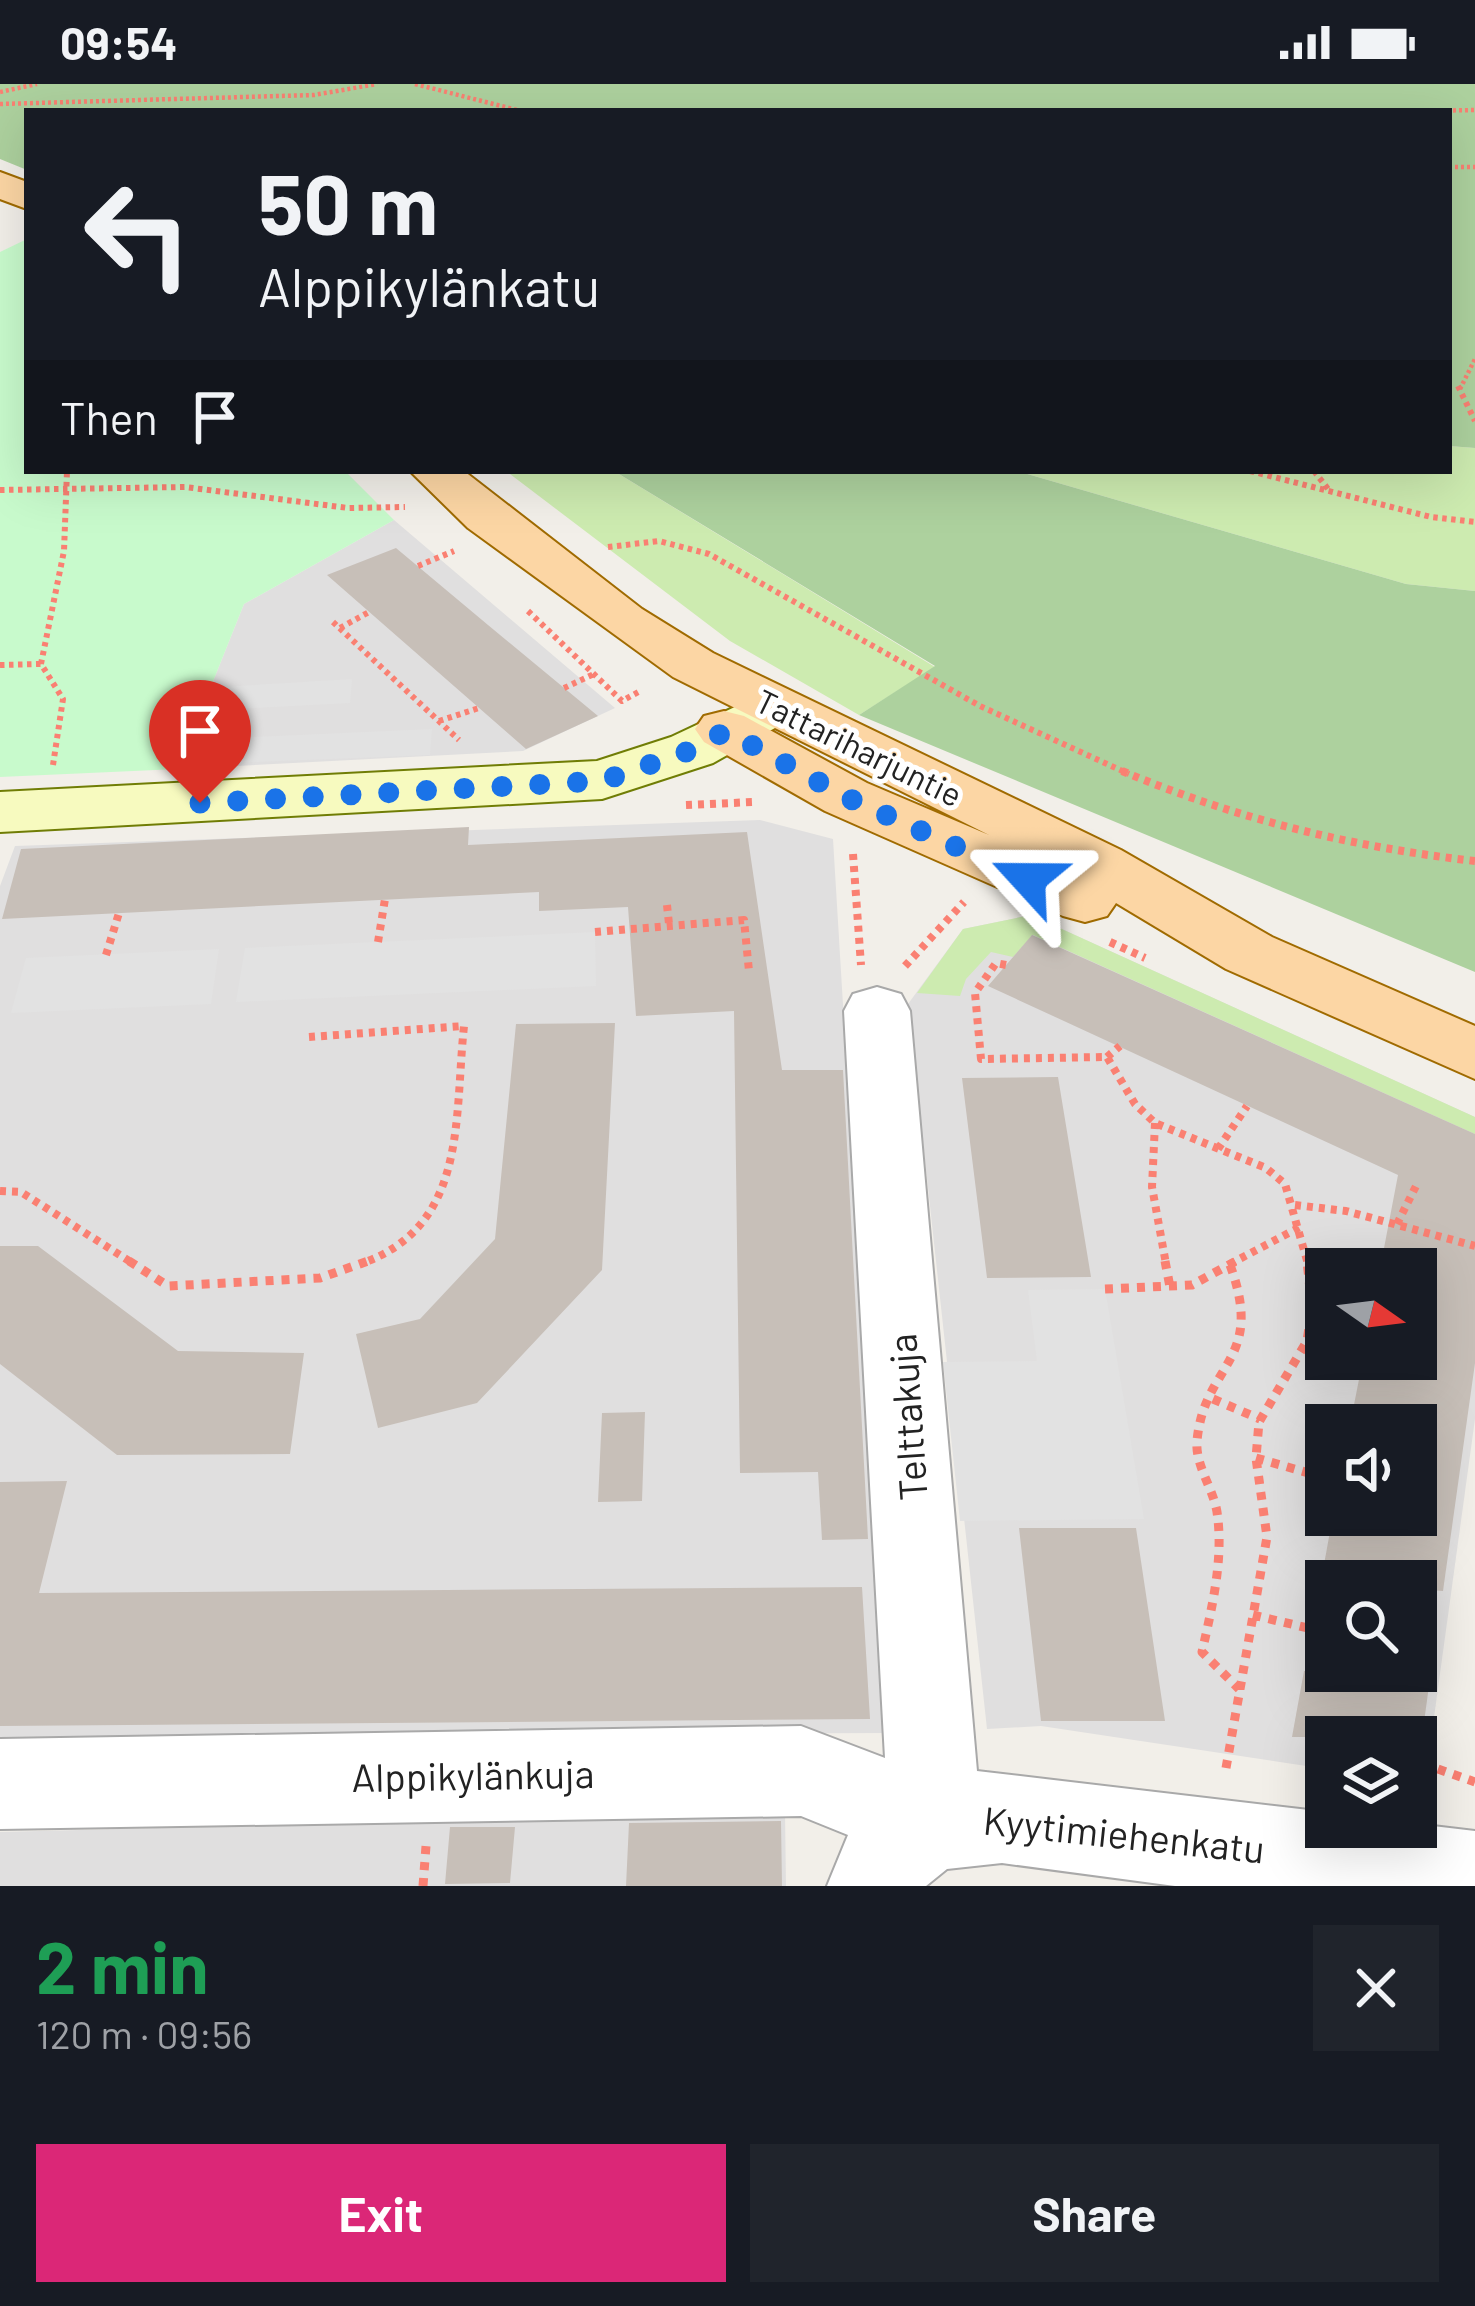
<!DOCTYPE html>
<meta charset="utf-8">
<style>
body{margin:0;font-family:Barlow,sans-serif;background:#20242c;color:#f1f3f6;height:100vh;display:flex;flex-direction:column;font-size:45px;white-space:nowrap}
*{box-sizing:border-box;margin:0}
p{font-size:39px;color:#9ea1a6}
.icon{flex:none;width:66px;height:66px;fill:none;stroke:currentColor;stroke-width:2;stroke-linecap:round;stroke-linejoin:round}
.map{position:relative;height:1802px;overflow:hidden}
.sheet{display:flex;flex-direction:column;background:#171b24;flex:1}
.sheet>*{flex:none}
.hud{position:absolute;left:24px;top:24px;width:1428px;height:366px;border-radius:0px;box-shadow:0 12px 48px #0002;background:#171b24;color:#f1f3f6;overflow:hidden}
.needle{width:78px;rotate:104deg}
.tools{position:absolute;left:1305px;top:1164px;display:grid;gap:24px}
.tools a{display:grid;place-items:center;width:132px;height:132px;border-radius:0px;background:#171b24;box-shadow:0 12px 48px #0002;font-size:60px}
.pin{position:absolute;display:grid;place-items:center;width:102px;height:102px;color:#fff;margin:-123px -51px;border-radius:50% 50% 50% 0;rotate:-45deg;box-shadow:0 0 12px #0007}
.pin .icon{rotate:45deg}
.me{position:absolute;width:132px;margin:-66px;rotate:294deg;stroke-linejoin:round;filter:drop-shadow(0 0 9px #0008)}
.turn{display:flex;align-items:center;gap:42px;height:252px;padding:0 36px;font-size:54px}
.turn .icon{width:156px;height:156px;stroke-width:2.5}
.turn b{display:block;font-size:84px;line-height:102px}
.then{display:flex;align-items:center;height:114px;padding:0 36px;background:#0003;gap:24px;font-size:45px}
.round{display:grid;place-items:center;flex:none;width:126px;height:126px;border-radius:0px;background:#20242c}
.headline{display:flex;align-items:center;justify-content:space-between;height:204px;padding:0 36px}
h1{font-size:72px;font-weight:700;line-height:90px;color:#1e9e55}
.primary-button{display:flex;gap:24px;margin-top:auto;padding:24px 36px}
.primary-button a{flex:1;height:138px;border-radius:0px;background:#db2777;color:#fff;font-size:48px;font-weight:700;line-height:138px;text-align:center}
.primary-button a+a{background:#20242c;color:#f1f3f6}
.status{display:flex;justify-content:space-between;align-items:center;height:84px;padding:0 60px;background:#171b24;direction:ltr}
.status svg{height:33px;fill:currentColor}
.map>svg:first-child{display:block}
.residential{fill:#e0dfdf;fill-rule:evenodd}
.grass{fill:#cdebb0}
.forest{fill:#add19e}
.park{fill:#c8facc}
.parking{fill:#e2e2e2}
.building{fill:#c7bfb8}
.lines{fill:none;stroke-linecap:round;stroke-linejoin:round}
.street-casing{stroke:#a9a9a9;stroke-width:4}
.secondary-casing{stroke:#707d05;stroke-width:4}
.primary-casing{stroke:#a06b00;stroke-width:4}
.path-far3{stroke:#fa8072;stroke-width:4.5;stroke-dasharray:3 3;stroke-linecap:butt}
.path-far2{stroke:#fa8072;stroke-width:6;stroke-dasharray:4.5 4.5;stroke-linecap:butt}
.path-far1{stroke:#fa8072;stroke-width:8;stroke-dasharray:6 6;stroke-linecap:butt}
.path{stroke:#fa8072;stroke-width:9;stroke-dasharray:8 8;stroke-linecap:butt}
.street{fill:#fff;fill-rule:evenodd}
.secondary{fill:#f7fabf;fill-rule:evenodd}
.primary{fill:#fcd6a4;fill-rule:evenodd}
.route{stroke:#1a73e8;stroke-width:21;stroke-dasharray:0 37.8}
.labels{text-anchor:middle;stroke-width:10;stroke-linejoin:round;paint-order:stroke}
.street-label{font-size:33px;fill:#222;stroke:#fff}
.near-street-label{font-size:39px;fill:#222;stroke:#fff}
</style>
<div class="status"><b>09:54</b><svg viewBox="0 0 49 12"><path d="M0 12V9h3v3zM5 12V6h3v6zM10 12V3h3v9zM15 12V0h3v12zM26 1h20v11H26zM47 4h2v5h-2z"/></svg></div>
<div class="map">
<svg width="1475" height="1802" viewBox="0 0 1475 1802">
<rect width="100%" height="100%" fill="#f2efe9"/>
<path class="residential" d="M394,436l221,188 -92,43 -345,18 66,-165z
M760,736l73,19 54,894 -887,4v-851l15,-40z
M1031,831l444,202v302l-50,364 -9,-1v-45h-90v32l-285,-43 -54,3 -79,-725 55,-75zM1326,1185h90v90h-90zM1326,1341h90v90h-90zM1326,1497h90v90h-90z
M785,1728l1,74h-786v-54z"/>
<path class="grass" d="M1449,362l26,2v143l-69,-7 -389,-113h432z
M506,387h108l321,196 -76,48 -129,-74z
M1031,831l444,202v17l-442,-199 -20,22 -22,-5 -25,27 -6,17 -43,-3 46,-64z"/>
<path class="forest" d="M0,0h1475v364l-26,-2v-335h-1422v59l-27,-11z
M614,387h403l389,113 69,7v381l-616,-257 76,-49z"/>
<path class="park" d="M27,155v232h318l49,49 -150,84 -66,165 -178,8v-525z"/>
<path class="parking" d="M352,595l-2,24 -150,8 6,-23z
M432,645l-2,26 -252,10 6,-25z
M595,848l1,54 -360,16 9,-54z
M219,865l-8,55 -200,9 15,-55z
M1105,1205l39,230 -184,2 -17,-159 94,-1 -9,-71z"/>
<path class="building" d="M396,464l92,77 110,91 -72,33 -199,-174z
M469,743l-1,18 279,-13 35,238h61l25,469 -46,1 -4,-68 -78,1 -6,-462 -98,5 -8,-109 -89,4v-19l-537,27 19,-70z
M1032,851l443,199v229l-32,228 -27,-2v-8h-95l12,-66h83v-90h-66l13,-66h53v-90h-36l18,-94 -410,-189z
M615,939l-13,247 -125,133 -99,25 -22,-94 64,-15 75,-80 21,-215z
M1058,993l33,200 -104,1 -25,-200z
M0,1162h38l140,105 126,2 -14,101 -173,1 -117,-91z
M645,1328l-3,89 -44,1 4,-89z
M67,1397l-28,112 823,-6 8,132 -870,7v-244z
M1019,1444h117l29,193h-124z
M1304,1587h127l-9,66h-130z
M781,1737l1,65h-156l3,-63z
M450,1743h65l-5,56 -65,1z"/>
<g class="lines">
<g class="street-casing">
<path id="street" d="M877,903l24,7 9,17 67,760 349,41v15l90,-3 59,7v55h-300l-173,-23 -55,6 -21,17h-99l21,-51 -47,-19 -801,13v-90l801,-13 84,32 -41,-747 9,-17z"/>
</g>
<g class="secondary-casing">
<path id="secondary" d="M771,606l20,5 8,12 -8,12 -78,44 -111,36 -602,33v-40l597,-31 74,-24z"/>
</g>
<g class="primary-casing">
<path id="primary" d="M0,88l27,10v27l-27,-10z
M410,387h54l178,138 71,44 408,197 151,87 203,89v53l-249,-110 -110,-66 -9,13 -22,6 -22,-6 -238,-105 -121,-69 -9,-13 9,-13 20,-5 20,5 123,67 122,52 -316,-158 -205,-149z"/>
</g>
<path class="path-far3" d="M415,0l106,27
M0,8l37,-8
M0,20l314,-9 63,-11
M1423,27l52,-1
M1449,83h26
M1460,305l15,-30"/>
<path class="path-far2" d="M1458,302l17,35
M1250,387l181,46 44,5
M1314,387l14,18
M0,406l185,-3 163,21 57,-1
M608,463l51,-6 50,13 271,152 149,68
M418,482l36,-15
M528,527l94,90 20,-11
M333,538l126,118
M340,544l29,-16
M0,581l41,-1
M564,604l30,-14
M439,637l40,-13
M53,681l10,-66 -22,-35 23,-113 3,-80"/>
<path class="path-far1" d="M1122,687c115,48 229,76 353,90
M686,721l68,-3
M853,770l8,111
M667,821l2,19
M595,848l149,-12 5,51
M378,858l7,-43
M1110,858l35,16
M106,871l13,-42
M1006,881l-10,-2 -21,30 6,66 126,-2 28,47 20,19 111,45 19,16 23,80
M905,882l59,-64
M309,953l155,-11c-10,94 4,201 -104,238
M1107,973l13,-11
M1155,1039l-3,64 14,77
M1218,1065l29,-43
M0,1107l21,1 113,72
M1295,1121l51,6 129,35
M1397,1140l20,-40
M1230,1180l70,-37"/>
<path class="path" d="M129,1177l39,25 152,-8 48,-17
M1165,1177l5,26
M1230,1181c36,97 -26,98 -33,176 -2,24 16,47 20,71 7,47 -5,95 -15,140l37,37
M1105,1205l87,-4 44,-24
M1312,1224l14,5
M1213,1315l47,20
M1256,1374l70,20
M1253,1531l59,14
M1226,1684l41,-231 -11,-79 3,-36 48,-81 5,-33 -5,-47
M1438,1685l37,13
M423,1802l3,-40"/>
<use href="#street" class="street"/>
<use href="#secondary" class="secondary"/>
<use href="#primary" class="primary"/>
</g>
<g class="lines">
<path class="route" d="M200,719l402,-22 90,-31 34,-19 120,66 182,82"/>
</g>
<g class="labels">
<g class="street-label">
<text transform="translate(859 664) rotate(26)" y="12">Tattariharjuntie</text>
</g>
<g class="near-street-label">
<text transform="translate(908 1333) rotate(-94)" y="14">Telttakuja</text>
<text transform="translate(473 1692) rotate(-1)" y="14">Alppikylänkuja</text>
<text transform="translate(1124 1751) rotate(6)" y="14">Kyytimiehenkatu</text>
</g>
</g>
</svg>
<div class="tools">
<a><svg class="needle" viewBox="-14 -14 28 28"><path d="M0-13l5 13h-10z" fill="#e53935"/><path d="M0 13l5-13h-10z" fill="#9ea1a6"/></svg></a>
<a><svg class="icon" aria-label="sound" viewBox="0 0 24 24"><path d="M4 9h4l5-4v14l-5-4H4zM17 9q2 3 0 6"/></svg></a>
<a><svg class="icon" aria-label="search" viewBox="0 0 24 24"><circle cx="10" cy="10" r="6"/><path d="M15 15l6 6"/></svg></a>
<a><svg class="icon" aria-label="layers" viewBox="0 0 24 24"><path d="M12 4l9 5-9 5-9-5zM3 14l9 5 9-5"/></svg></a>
</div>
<div class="pin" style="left:200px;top:719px;background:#d93025"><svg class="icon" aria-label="arrive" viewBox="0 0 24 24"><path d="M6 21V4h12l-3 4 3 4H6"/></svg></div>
<svg class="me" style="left:1028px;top:795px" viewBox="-20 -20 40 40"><path d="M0-17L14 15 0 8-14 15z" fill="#1a73e8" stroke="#fff" stroke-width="4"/></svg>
<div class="hud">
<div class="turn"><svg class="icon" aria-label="left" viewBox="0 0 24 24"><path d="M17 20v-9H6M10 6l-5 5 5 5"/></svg><div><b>50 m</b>Alppikylänkatu</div></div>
<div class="then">Then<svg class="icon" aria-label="arrive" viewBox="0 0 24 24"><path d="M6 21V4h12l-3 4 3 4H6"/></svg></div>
</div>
</div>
<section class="sheet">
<div class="headline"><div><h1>2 min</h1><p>120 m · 09:56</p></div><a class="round"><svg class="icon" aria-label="close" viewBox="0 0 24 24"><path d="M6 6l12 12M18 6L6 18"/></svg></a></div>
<div class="primary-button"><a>Exit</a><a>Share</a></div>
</section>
